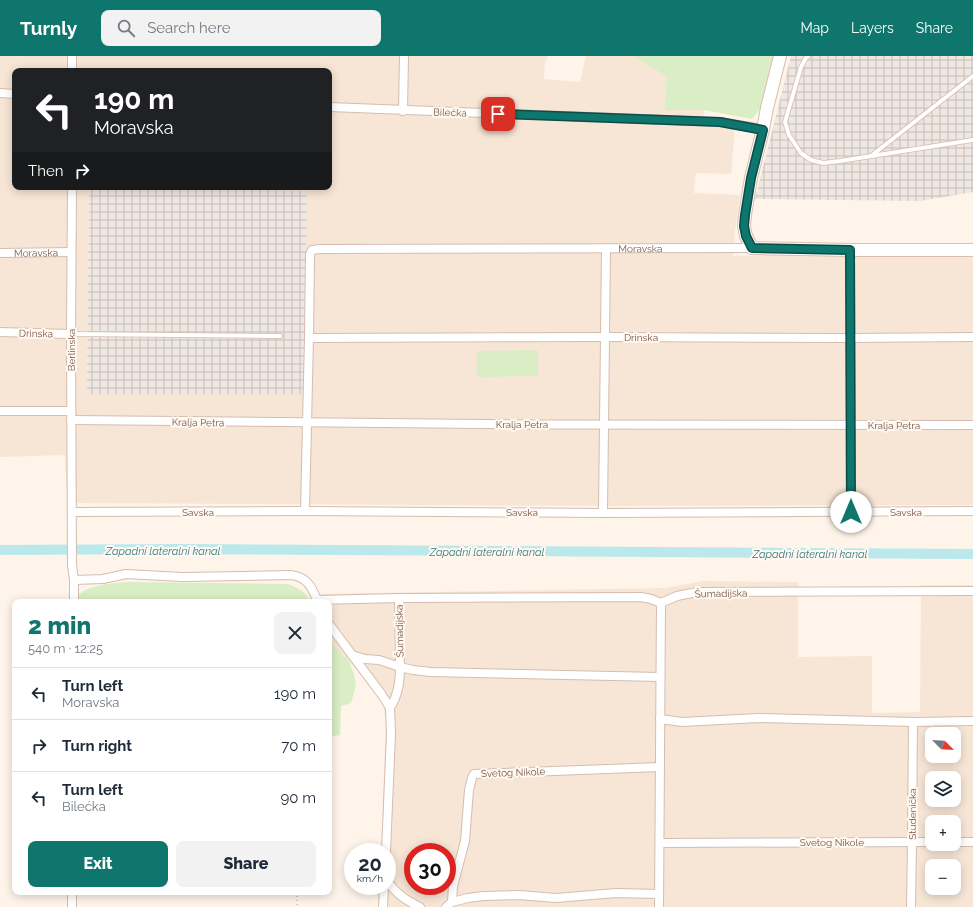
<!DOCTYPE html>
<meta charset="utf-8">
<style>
body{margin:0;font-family:Raleway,sans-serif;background:#f2f2f3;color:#1f2937;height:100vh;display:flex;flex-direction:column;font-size:15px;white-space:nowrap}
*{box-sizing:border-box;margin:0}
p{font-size:13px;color:#747a83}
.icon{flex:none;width:22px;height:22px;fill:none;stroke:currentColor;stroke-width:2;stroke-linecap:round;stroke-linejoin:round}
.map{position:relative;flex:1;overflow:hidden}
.details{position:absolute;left:12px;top:543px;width:320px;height:296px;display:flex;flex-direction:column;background:#fff;border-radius:8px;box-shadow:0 2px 10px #0003}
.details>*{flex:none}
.guide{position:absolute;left:12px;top:12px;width:320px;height:122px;border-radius:8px;box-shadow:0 2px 10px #0003;background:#202124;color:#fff;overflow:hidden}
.needle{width:26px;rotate:114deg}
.tools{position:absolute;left:925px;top:671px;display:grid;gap:8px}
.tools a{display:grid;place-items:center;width:36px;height:36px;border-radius:8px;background:#fff;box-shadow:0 2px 10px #0003;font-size:20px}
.speed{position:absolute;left:344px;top:787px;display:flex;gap:8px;font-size:20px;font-weight:700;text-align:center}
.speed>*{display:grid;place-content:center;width:52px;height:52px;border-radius:50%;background:#fff;box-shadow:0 2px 10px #0003;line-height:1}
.speed small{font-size:10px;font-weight:400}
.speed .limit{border:6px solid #d22;background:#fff;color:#111}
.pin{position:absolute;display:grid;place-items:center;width:34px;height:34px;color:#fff;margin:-17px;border-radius:8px;box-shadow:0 2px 6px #0006}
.me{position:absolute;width:44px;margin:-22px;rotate:0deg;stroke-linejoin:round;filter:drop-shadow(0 0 3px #0008)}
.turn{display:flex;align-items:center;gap:14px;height:84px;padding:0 16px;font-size:18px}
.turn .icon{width:52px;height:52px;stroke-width:2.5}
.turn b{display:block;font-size:28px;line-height:34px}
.then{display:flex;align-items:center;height:38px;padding:0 16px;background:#0003;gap:8px;font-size:15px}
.round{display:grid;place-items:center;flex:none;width:42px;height:42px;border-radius:8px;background:#f2f2f3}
.summary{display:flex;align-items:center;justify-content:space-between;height:68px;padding:0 16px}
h1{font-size:24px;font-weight:800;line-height:30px;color:#0f766e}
.cta{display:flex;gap:8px;margin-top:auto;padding:8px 16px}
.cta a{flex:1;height:46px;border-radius:8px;background:#0f766e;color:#fff;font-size:16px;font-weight:800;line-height:46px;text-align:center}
.cta a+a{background:#f2f2f3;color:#1f2937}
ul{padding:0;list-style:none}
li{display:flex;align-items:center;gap:12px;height:52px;padding:0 16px;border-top:1px solid #e0e1e3}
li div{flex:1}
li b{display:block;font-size:15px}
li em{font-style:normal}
header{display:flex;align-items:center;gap:24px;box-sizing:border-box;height:56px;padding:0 20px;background:#0f766e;color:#fff}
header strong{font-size:19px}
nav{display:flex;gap:22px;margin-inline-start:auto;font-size:14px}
.search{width:280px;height:36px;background:#f2f2f3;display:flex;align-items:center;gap:10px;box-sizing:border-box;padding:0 14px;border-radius:8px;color:#747a83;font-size:15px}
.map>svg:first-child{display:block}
.residential{fill:#f7e6d6;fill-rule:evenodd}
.industrial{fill:url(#industrial-grid)}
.green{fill:#d9eec5}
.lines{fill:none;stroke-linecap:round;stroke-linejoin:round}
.canal{stroke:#bae8eb;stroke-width:10}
.lane-casing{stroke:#d5bdaf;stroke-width:5.5}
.street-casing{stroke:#d5bdaf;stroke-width:10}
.secondary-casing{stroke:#dabeaf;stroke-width:14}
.path{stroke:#ddb3a0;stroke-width:1.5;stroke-dasharray:1 3;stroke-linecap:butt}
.lane{stroke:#fff;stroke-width:4}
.street{stroke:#fff;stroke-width:8}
.secondary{stroke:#fff;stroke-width:12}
.route-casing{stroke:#0a4d48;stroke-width:10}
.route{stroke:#0f766e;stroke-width:7}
.labels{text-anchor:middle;stroke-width:4;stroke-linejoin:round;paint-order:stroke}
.street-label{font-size:10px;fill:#7c5749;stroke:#fff9f1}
.water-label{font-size:11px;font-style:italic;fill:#3a7c82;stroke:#fff9f1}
</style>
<header>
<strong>Turnly</strong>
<div class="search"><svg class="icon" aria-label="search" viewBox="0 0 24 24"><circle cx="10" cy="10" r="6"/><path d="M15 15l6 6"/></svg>Search here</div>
<nav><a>Map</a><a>Layers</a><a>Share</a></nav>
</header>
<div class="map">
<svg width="973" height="851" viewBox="0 0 973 851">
<defs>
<pattern id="industrial-grid" width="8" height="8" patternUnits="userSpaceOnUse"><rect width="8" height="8" fill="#efe7e2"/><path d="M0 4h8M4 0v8" fill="none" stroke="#c7beb9"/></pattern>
</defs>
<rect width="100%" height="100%" fill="#fef4e9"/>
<path class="residential" d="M0,0h548l-3,6 -1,17 36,3 6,-26h48l33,21 -3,33h40l-1,13 32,4 -4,47 -35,-1 -2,20 46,2 -5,36 -2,25 151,-4h89v253l-356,1 -550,-3 -2,-48 -65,2zM15,15h314v116h-195l173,4 -220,203 2,-207h-74z
M703,525l95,1v75l74,-1v57l48,-1 1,-127h52v322h-595l1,-21h8v-34h-6l5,-130 -3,-18 -7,-10 -27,-33 -17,-17 -3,-5v-37h-19l-1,-3 15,-5 342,-6zM932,678h22v22h-22zM932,722h22v22h-22zM932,766h22v22h-22zM413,796h34v34h-34zM932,810h22v22h-22z"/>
<path class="industrial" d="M791,0h182v136l-53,9 -165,-2z
M89,131h45l173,4 -3,203h-217z"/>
<path class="green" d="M634,0h139l-13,53 -8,10 -48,-9h-40l3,-33z
M538,294v26l-61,1v-26z
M127,526l161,2c10,4 18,7 22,18h-234c0,-17 39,-19 51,-20z
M329,583l3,5 17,17 5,13 2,11 -5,18 -10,3 -1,29 -11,2z"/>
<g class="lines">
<path class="canal" d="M0,494l178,-1 795,5"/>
<g class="lane-casing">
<path id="lane" d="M808,0l-2,2 -5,9 -16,55 4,13 12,18 10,7 12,3 17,-2 133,-21
M871,100l102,-80
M71,278l209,2"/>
</g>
<g class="street-casing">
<g id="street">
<path d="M72,0v15"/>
<path d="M0,37l15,1"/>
<path d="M329,51l391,15 43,7"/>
<path d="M403,55l1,-55"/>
<path d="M72,131l-1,147 1,231 2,15v22"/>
<path d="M850,194l1,262"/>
<path id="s1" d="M0,197l71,-1"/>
<path d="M0,276l71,2"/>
<path d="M309,282l296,-1 245,1 123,-1"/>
<path d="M0,355h71"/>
<path d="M71,364c301,4 601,6 902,5"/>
<path id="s2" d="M305,455l4,-173 1,-84 2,-4 8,-1 432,-1"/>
<path d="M72,456l233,-1 298,2 370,-2"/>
<path d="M603,457l3,-264"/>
<path d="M74,524l29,-1 23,-5 56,3 109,-2c17,2 21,13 27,27"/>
<path d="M399,542l1,69 13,3 18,2 229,5"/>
<path d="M317,544l82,-2 242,-1 10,2 10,4 16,-7 20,-4 276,-1"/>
<path d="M329,568l53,71 8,13 1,25 -5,119"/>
<path d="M352,599l13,4 14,1 21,7c0,16 -2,28 -10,41"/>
<path d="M660,663l22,3 76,-4 155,4 60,-1"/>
<path d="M954,786h19"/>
<path d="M660,787l272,-1"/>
<path d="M387,825c10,13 18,19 33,26"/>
<path d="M452,846l1,-16 12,-45 4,-51 3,-12 2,-4 186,-7"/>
<path d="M72,851v-15"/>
<path d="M383,851l1,-21"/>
<path d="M446,851l6,-5 16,-4 15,-2 36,-1 37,3 60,-5 43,1"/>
<path d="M659,851l2,-304"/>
<path d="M911,851l1,-66 1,-119"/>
</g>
</g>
<g class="secondary-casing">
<path id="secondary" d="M780,0l-13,52 -4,21 -12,49 -6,37 -1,11 2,10 6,12 98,2h123"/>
</g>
<path class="path" d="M297,836v15"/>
<use href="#lane" class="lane"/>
<use href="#street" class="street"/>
<use href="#secondary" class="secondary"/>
</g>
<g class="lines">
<g class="route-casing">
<path id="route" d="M498,58l222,8 43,8 -12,48 -6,37 -1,11 2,10 6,12 98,2 1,262"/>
</g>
<use href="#route" class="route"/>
</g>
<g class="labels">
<g class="street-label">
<text transform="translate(450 56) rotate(2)" y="4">Bilećka</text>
<text dy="4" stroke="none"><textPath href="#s2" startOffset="590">Moravska</textPath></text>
<text dy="4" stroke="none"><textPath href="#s1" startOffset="36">Moravska</textPath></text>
<text transform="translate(36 277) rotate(1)" y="4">Drinska</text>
<text x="641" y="285">Drinska</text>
<text transform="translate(71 294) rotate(-90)" y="4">Berlinska</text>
<text transform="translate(198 366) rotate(1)" y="4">Kralja Petra</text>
<text x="522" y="372">Kralja Petra</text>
<text x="894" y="373">Kralja Petra</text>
<text x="198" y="460">Savska</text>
<text x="522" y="460">Savska</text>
<text x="906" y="460">Savska</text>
<text transform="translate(721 537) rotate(-1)" y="4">Šumadijska</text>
<text transform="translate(399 575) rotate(-91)" y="4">Šumadijska</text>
<text transform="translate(513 716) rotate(-2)" y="4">Svetog Nikole</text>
<text transform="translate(912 758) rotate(-90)" y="4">Studenička</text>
<text x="832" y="790">Svetog Nikole</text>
</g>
<g class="water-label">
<text x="163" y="499">Zapadni lateralni kanal</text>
<text x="487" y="500">Zapadni lateralni kanal</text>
<text x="810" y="502">Zapadni lateralni kanal</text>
</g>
</g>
</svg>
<div class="tools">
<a><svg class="needle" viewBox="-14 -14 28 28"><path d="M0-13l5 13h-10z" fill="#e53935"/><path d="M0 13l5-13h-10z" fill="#747a83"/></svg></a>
<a><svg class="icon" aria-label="layers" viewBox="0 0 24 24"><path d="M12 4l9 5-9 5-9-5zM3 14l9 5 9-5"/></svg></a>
<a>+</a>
<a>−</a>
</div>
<div class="speed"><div>20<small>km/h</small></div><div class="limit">30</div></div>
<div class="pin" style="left:498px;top:58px;background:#d93025"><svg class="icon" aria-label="arrive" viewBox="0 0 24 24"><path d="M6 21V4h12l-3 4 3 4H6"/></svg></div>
<svg class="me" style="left:851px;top:456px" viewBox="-20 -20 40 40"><circle r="19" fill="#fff"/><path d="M0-13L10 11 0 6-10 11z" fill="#0f766e"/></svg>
<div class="guide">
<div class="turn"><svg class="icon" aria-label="left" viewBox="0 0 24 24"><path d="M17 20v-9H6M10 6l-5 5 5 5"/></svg><div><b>190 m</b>Moravska</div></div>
<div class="then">Then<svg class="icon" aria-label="right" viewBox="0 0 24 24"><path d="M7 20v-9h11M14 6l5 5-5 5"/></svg></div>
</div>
<section class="details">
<div class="summary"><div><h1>2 min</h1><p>540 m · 12:25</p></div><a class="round"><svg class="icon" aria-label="close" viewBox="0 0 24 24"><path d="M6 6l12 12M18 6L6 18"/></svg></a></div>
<ul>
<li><svg class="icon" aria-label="left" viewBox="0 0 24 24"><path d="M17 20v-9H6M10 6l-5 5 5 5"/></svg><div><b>Turn left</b><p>Moravska</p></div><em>190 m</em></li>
<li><svg class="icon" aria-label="right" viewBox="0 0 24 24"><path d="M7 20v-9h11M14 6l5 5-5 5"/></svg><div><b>Turn right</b></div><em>70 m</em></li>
<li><svg class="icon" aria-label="left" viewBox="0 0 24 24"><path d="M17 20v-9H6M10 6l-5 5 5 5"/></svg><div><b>Turn left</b><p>Bilećka</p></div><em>90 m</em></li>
</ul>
<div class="cta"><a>Exit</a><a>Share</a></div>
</section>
</div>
